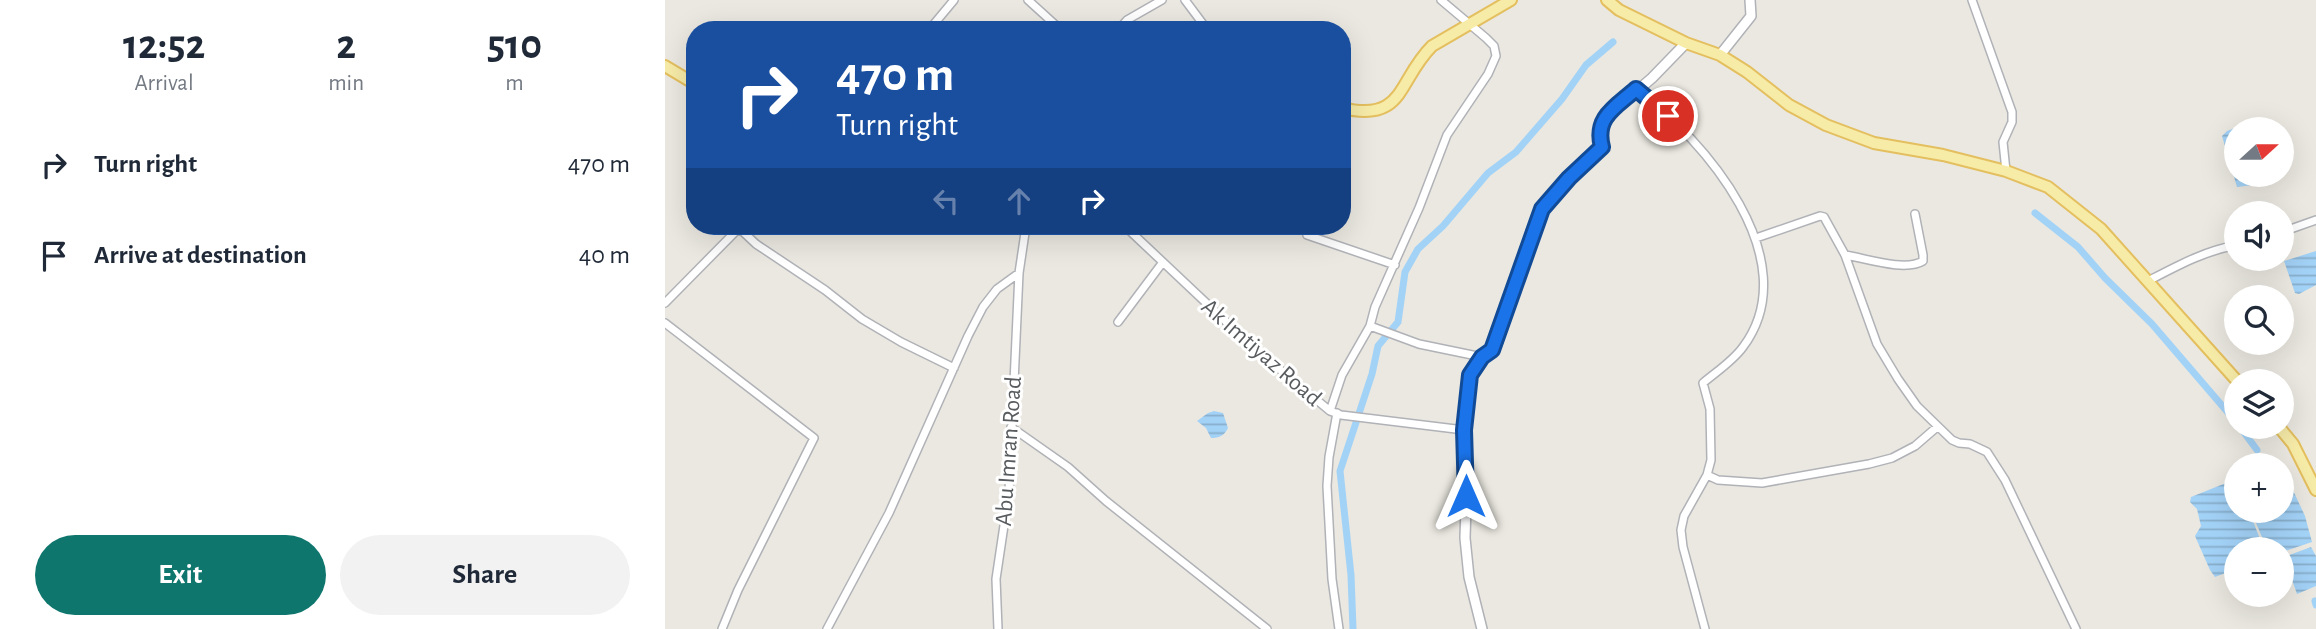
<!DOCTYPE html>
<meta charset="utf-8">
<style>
body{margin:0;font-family:"Alegreya Sans",sans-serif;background:#f2f2f3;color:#1f2937;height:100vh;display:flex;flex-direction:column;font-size:26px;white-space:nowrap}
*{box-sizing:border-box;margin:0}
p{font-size:23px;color:#747a83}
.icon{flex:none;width:38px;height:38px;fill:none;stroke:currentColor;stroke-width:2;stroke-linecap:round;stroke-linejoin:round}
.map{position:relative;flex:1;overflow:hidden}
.drawer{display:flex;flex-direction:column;background:#fff;width:665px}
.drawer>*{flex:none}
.top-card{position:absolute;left:21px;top:21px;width:665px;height:214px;border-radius:28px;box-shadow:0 7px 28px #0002;background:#1a4fa0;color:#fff;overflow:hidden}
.needle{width:46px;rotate:69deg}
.tools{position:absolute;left:1559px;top:117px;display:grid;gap:14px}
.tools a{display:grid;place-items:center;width:70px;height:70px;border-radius:50%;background:#fff;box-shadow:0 7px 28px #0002;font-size:35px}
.pin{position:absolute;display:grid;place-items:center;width:60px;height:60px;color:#fff;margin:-30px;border:4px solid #fff;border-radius:50%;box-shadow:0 2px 7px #0007}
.me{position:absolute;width:77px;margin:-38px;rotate:0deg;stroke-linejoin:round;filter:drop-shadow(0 0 5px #0008)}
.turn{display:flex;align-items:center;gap:24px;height:147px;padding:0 35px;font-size:32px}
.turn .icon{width:91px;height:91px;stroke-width:2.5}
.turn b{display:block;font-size:49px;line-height:60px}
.lanes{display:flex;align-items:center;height:66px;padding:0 35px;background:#0003;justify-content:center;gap:35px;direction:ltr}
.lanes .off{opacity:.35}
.eta{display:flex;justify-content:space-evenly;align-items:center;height:119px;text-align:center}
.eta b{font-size:42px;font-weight:700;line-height:49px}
.action{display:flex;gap:14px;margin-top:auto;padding:14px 35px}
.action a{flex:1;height:80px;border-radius:42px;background:#0f766e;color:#fff;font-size:28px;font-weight:700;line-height:80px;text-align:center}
.action a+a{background:#f2f2f3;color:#1f2937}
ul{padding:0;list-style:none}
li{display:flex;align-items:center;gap:21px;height:91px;padding:0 35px}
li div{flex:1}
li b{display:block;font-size:26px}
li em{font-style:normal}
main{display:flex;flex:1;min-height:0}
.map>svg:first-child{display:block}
.water{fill:url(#water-rules)}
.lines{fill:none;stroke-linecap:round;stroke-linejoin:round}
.canal{stroke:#a3d2f7;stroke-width:7}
.minor-casing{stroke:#b0b2b7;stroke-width:10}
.tertiary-casing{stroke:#b0b2b7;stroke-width:12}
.primary-casing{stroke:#e4bf5f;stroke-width:14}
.minor{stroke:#fff;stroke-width:7}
.tertiary{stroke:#fff;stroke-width:9}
.primary{stroke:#f7eba8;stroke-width:10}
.route-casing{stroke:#114b97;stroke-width:18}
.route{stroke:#1a73e8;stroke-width:12}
.labels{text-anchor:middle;stroke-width:6;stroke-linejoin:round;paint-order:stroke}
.street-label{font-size:24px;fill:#585c5f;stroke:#fff}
</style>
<main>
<section class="drawer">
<div class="eta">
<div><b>12:52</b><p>Arrival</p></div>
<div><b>2</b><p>min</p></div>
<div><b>510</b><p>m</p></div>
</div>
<ul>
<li><svg class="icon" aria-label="right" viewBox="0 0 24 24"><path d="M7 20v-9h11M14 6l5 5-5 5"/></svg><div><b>Turn right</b></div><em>470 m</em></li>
<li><svg class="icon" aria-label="arrive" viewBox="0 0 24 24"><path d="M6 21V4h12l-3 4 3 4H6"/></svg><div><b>Arrive at destination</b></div><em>40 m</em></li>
</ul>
<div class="action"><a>Exit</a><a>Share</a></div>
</section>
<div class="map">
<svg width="1651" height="629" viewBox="0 0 1651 629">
<defs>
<pattern id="water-rules" width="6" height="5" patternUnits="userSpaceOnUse" patternTransform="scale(1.75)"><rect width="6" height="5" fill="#a3d2f7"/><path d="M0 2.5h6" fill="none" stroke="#88aecb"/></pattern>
</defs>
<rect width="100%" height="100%" fill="#eae8e0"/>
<path class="water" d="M1586,122l3,7 -17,1v45h31l2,8 -33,4 -15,-51 5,-5z
M1651,251v34l-17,9 -4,-1 -11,-32z
M549,411l9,2 5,15c-4,8 -9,10 -17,10l-5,-10 -9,-7 11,-8z
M1617,467l23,49 7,26 -30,10v-2l-15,-1 -16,-38h31z
M1566,481l5,2 1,28h12l15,38 -27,1 -1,19 -21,8 -5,-7 -15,-34 6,-10 -4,-17 -7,-7 1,-5z
M1646,547l5,9v30l-19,8 -13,-37z"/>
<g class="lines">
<path class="canal" d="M1370,213l43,34 27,31 47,46 85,99
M1575,427l17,23
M1650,601l1,4
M688,629l-2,-54 -11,-104 32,-97 6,-28 20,-24 7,-50 13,-23 25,-23 45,-53 28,-21 46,-53 24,-34 27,-23"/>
<g class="minor-casing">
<path id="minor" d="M363,0l33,30
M520,0l21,28
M1307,0l40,112v10l-9,20 3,29
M264,30l25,-30
M453,30l9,-10 35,-20
M971,89c68,50 172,171 107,258 -10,14 -27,25 -40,36l7,26 1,51 -4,15 -23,41 -3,14 2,17 22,82
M466,226v6l123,116 76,63 11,4 123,15
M74,228l17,16 69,46 37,29 39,23 53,26
M1617,232l34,-12
M642,235l88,30
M1091,238l64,-22 4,1 21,38 32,89 21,35 19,27 35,34 7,3 11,1 17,8 18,28 71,149
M1180,255c20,3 60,17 78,6v-6l-8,-41
M1483,281c29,-15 56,-30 89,-36
M0,303l76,-77
M453,322l45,-60
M0,323l149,115 -76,152 -16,39
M705,326l49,18 63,13
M665,411l12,-36 28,-49 5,-19 44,-99 28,-73 41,-61 8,-18 -2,-10 -8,-8 -45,-38
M672,413l-8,44 -2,29 5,93 7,50
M346,427l57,40 38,34 161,128
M1042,475l11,5 44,3 107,-19 23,-6 23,-12 22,-19
M162,629l62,-116 79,-177 15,-29 14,-18 22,-16
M333,629l-2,-50 13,-87 10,-219 7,-47"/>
</g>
<g class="tertiary-casing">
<path id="tertiary" d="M1055,55l31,-39 -1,-16
M817,629l-13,-52 -4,-39 2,-63 -3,-45 6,-55 12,-18 10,-7 50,-141 27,-31 33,-31 -3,-11 3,-15 50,-43 34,-35"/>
</g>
<g class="primary-casing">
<path id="primary" d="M942,0l12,10 67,33 34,12 27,17 42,33 37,20 48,18 69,12 63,16 42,16 53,42 137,153
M0,66l30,18
M677,108c63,15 55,-27 90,-62l79,-46
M1614,427l14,17 23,46"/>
</g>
<use href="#minor" class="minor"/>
<use href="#tertiary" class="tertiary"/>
<use href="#primary" class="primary"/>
</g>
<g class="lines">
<g class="route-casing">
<path id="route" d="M801,496l-2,-66 6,-55 12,-18 10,-7 50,-141 27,-31 33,-31c-8,-30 14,-40 34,-58l32,27"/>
</g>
<use href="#route" class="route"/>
</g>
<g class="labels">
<g class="street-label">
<text transform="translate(597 352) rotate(41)" y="8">Ak Imtiyaz Road</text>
<text transform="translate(343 451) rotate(-86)" y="8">Abu Imran Road</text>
</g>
</g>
</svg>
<div class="tools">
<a><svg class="needle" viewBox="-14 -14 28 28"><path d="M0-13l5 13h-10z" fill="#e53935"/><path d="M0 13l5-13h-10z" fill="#747a83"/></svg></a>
<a><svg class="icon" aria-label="sound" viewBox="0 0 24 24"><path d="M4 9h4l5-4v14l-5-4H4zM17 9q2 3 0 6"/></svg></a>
<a><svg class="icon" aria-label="search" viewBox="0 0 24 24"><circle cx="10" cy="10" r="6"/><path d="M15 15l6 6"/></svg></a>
<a><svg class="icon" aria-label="layers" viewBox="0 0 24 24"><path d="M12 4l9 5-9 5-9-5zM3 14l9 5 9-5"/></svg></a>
<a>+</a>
<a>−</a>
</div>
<div class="pin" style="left:1003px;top:116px;background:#d93025"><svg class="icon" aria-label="arrive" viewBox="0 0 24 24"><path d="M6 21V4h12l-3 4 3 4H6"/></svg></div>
<svg class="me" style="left:801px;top:496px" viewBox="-20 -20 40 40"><path d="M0-17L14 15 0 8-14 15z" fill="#1a73e8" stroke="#fff" stroke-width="4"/></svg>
<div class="top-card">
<div class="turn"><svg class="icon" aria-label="right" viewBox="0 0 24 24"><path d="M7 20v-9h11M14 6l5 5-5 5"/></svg><div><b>470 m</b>Turn right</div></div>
<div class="lanes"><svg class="icon off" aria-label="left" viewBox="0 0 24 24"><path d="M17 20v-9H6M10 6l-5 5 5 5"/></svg><svg class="icon off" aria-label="ahead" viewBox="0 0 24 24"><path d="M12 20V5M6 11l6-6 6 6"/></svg><svg class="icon" aria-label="right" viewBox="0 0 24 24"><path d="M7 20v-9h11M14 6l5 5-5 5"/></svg></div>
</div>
</div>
</main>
